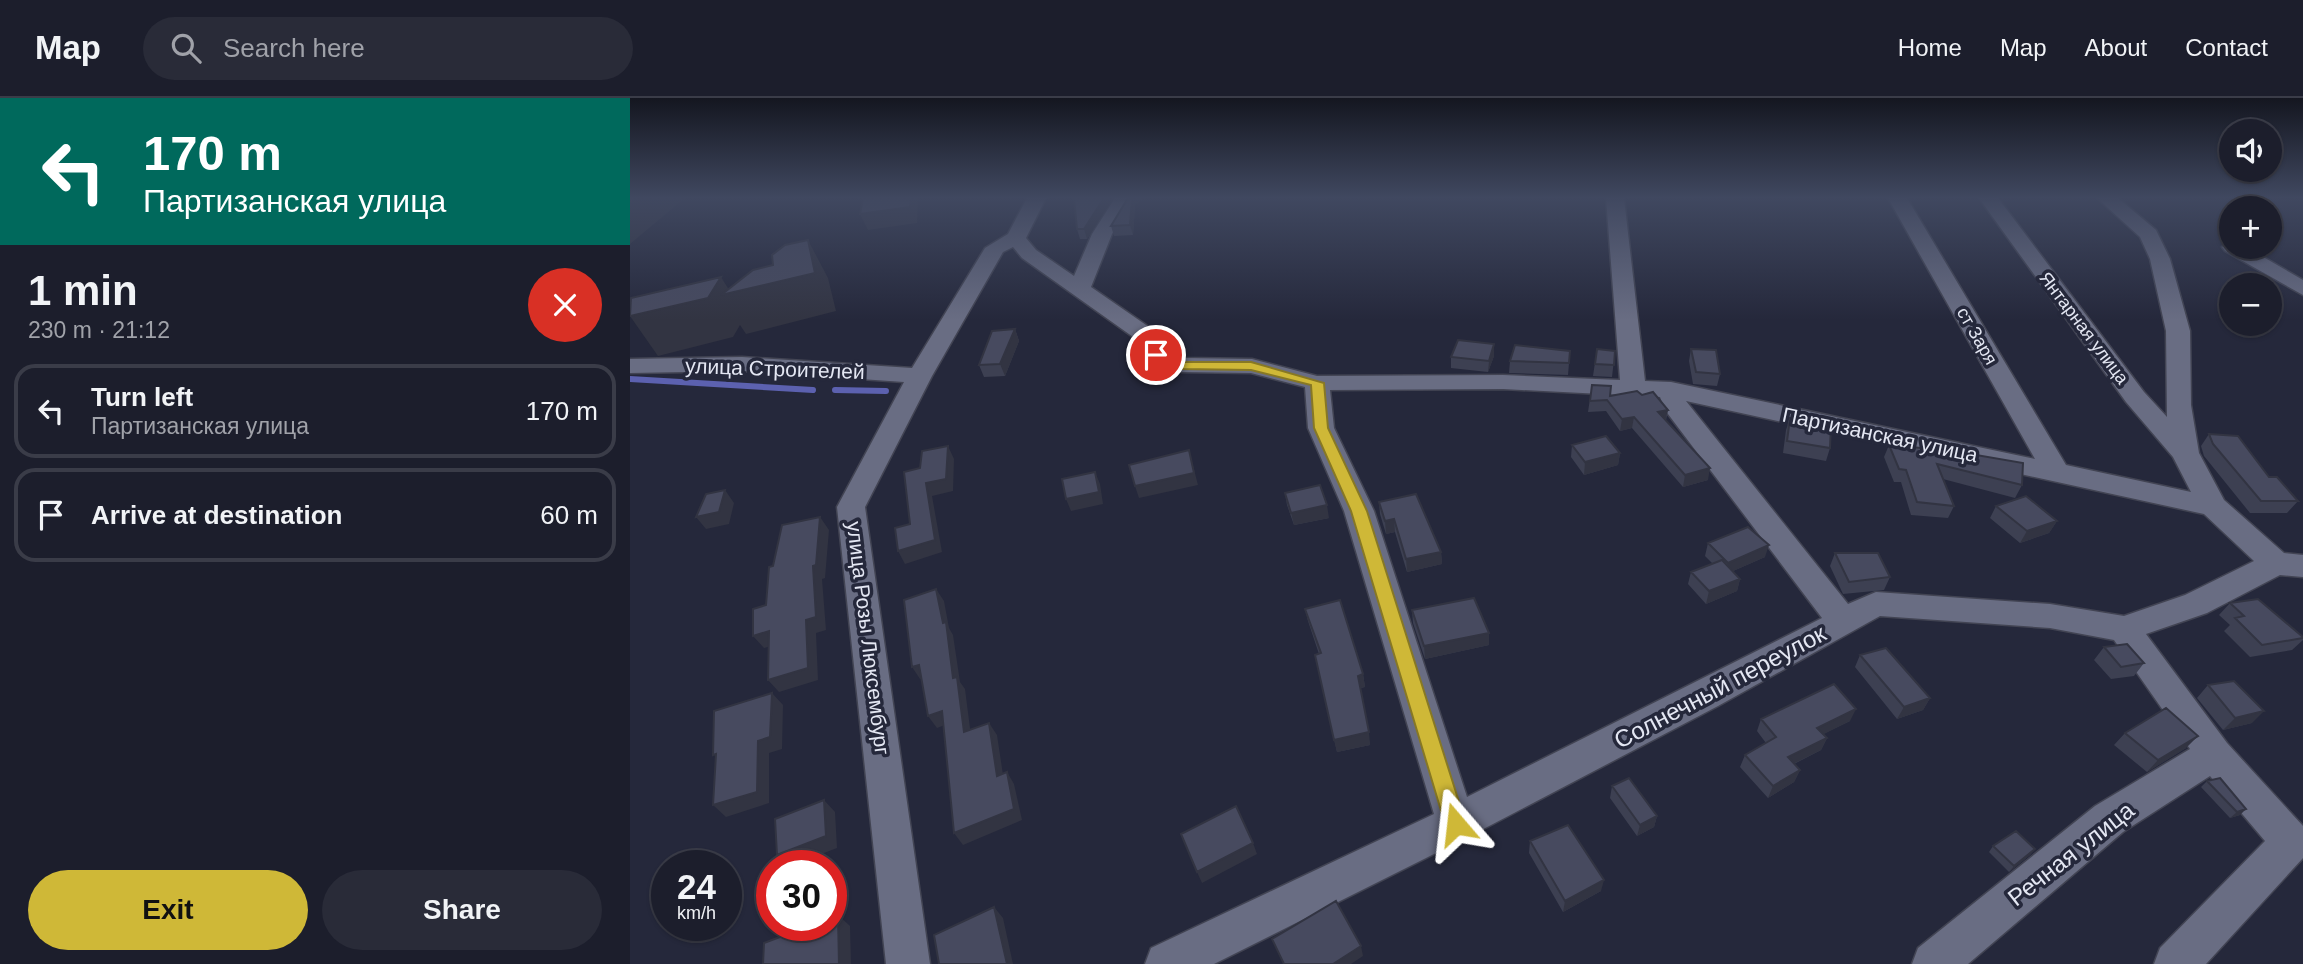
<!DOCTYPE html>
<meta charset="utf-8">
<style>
body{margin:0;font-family:Arial,sans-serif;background:#292b38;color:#f1f3f6;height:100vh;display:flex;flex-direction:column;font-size:26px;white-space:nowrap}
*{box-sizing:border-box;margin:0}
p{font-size:23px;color:#a0a2a9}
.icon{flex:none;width:38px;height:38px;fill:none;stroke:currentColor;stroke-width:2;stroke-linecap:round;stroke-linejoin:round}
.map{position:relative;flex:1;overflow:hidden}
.side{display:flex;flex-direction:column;background:#1c1e2c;width:630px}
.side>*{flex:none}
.guide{background:#00695c;color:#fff;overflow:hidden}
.controls{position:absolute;left:1589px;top:21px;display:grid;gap:14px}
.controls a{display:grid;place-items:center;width:63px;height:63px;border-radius:50%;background:#1c1e2c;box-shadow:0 2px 5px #0004,0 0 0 2px #3a3c48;font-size:35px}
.speed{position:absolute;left:21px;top:752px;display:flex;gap:14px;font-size:35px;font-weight:700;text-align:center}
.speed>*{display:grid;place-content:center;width:91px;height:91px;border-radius:50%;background:#1c1e2c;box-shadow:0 2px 5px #0004,0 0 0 2px #3a3c48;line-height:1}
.speed small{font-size:18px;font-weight:400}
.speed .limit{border:10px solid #d22;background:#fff;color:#111}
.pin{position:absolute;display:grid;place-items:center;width:60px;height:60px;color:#fff;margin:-30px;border:4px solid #fff;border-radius:50%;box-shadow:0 2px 7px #0007}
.me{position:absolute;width:77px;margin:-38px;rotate:343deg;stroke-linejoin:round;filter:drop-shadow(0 0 5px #0008)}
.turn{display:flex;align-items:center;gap:24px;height:147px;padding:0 28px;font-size:32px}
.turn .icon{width:91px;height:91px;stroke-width:2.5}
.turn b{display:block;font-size:49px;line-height:60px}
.round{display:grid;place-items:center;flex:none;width:74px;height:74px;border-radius:37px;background:#292b38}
.head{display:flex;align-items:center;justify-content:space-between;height:119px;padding:0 28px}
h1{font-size:42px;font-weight:700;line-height:52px}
.button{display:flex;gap:14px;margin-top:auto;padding:14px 28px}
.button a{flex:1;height:80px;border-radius:42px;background:#cfb837;color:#111;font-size:28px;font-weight:700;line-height:80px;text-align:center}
.button a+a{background:#292b38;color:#f1f3f6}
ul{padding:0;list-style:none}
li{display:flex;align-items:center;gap:21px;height:94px;margin:0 14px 10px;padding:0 14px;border:4px solid #3a3c48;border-radius:21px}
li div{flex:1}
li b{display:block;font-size:26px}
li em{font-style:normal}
header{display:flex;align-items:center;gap:42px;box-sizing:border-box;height:98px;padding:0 35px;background:#1c1e2c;border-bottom:2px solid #3a3c48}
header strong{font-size:33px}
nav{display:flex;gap:38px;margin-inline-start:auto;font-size:24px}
.search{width:490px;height:63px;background:#292b38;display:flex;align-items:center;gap:18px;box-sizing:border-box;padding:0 24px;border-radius:38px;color:#a0a2a9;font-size:26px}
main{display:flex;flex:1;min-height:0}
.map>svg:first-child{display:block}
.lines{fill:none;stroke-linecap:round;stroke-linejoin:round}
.stream{stroke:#5c61af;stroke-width:6}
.minor-casing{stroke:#424453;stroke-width:3}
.minor{fill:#696d83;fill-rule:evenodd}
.wall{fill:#3d4052}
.shaded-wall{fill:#323442}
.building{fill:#474a5f;stroke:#323442;stroke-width:2}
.route{fill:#cfb837;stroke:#877824;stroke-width:2}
.labels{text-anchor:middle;stroke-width:7;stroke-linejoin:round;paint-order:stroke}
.far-street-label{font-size:18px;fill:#e4e7f3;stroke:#25283b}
.street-label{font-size:21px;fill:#e4e7f3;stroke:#25283b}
.near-street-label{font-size:24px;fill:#e4e7f3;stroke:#25283b}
</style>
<header>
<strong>Map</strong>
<div class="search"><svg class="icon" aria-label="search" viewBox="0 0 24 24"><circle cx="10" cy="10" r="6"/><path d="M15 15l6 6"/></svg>Search here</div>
<nav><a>Home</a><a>Map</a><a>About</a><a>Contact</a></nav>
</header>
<main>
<section class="side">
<div class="guide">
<div class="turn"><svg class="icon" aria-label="left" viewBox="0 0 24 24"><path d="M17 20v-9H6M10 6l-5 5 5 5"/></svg><div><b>170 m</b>Партизанская улица</div></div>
</div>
<div class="head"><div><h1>1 min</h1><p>230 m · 21:12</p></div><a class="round" style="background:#d93025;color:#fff"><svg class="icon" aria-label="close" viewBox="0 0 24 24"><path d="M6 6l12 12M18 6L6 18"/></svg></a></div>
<ul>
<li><svg class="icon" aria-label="left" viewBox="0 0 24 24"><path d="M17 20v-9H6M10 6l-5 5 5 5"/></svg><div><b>Turn left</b><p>Партизанская улица</p></div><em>170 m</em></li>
<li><svg class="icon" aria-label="arrive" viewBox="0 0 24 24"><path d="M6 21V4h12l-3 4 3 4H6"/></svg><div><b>Arrive at destination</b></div><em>60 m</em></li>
</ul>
<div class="button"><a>Exit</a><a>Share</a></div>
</section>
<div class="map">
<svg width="1673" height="866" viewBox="0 0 1673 866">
<rect width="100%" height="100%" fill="#25283b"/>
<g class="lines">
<path class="stream" d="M0,281l183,11
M205,292l51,1"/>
<g class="minor-casing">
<path id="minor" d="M397,100h19l-20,40 10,12 38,26 18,-42 23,-36h19l-22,36 -21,53 71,49 5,15 18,7 67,1 65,17 186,-1 117,5 -14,-182h18l21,183 26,1 364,77 -147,-261h19l159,267 125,27 -18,-35 -47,-55 -147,-204h19l146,194 23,25 -1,-86 -16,-72 -10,-22 -43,-39h21l38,32 14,29 20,72 1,74 8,48 25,47 60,53 19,2v22l-23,-2 -73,38 -61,21 81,109 76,83v32l-97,106h-52l6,-16 105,-107 -55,-65 -87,56 -155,132h-56l6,-16 177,-142 95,-57 -76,-109 -64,-12 -170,-12 -162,90 -248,130 -256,128h-69l6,-16 283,-134 -90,-303 -36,-83 -3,-41 -54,-14 -69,-1 -34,-12 -5,-16 -121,-86 -9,-11 -10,5 -71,124 -67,131 65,457h-44l-49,-457 67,-125 -162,-11 -112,2v-14l112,-2 170,11 73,-120 23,-14zM873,291l157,8 5,13 157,208 -355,179 -93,-286 -40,-83 -4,-38zM1056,303l518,113 50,47 -69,34 -61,21 -74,-12 -174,-12 -28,12z
M1601,143v6h15l57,33v15l-78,-44 -3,-4z"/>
</g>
<use href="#minor" class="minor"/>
</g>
<path class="wall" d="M444,100h39l-26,41h-7l-3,-10z
M505,107l-2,30 -19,1 -3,-10z
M385,231l4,12 -14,35 -21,1 -5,-12z
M967,251l18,2 -3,26 -19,-1z
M1061,251l29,25 -3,12 -24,-2 -4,-23z
M940,253l-2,24 -59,-2 1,-12z
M864,258l-6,16 -37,-4v-11z
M962,287l18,11 32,-1 26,15 -2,10 42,60 -25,7 -51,-59 -12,3 -14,-20 -18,1z
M1160,320l40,30 -4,13 -43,-8 3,-23z
M1579,336l60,43 29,24 -11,12h-37l-46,-57 -3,-10z
M942,347l48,8 -2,12 -34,10 -13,-18z
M1259,347l133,40 -7,13 -72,-19 11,27 -6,12 -37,-3 -10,-33h-7l-10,-25z
M655,395l44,25 -35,7 -7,-20z
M749,404l62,50 1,12 -35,8 -12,-40 -9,2 -6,-20z
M1366,408l61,15 -8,12 -29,10 -30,-25z
M1078,445l57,14 -32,14 7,8 -3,12 -31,13 -18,-20 3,-12 22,-8 -8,-8z
M1205,455l55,24 -6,13 -41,4 -13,-28z
M1600,505l73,34v3l-11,10 -42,7 -26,-26 6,-6 -11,-10z
M675,511l58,65 2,13 -5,1 10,57 -33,7 -19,-85 1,-13 -11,-33z
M782,512l77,23v12l-64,14 -12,-36z
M1474,549l40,16 -10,13 -23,3 -17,-19z
M1230,557l70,43 -7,12 -26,9 -42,-52z
M1578,587l44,38 -29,7 -26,-32z
M1131,621l89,2 -27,13 4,4 -6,12 -27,14 6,6 -6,12 -26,16 -28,-31 5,-12 21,-12 -9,-12z
M1495,635l61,15 -39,24 -33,-27z
M1577,683l33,34 -10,3 -29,-31z
M982,688l45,30 -3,11 -17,9 -27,-38z
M900,743l71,50 -38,21 -34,-59z
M1363,748l42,3 -5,6 -21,17 -20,-20z"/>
<path class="shaded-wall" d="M7,100h48l-55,46v-40z
M281,100h7l-1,25 -49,7 -8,-16z
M474,100h9l-26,41 -3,-10z
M502,100h13l-10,7 -2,30 -3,-10z
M178,142l20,38 8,33 -90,23 -6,-9 -7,12 -75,19 -28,-40 91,-39 10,16 84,-20z
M385,231l4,12 -14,35 -5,-12z
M864,246v12l-6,16 1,-11z
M1038,312l-3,11 -7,-9z
M1004,319l-2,11 -12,3 2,-12z
M318,348l6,13 -1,32 -21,5 10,56 -37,12 -7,-13 37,-11 -9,-57z
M559,352l9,35 -59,13 -4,-12z
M990,355l-2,12 -34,10 1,-13z
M1080,370l-2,12 -25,7 2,-12z
M465,374l5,12 3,20 -32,7 -5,-12z
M95,392l9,13 -5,21 -23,5 -10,-12z
M697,407l2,13 -35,7 -3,-12z
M190,419l9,13 -4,48 -3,1 4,51 -10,3 2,47 -39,12 -11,-12 38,-60z
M764,421l1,13 -9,2 -1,-13z
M1427,423l-8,12 -29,10 7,-12z
M1139,447l-4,12 -41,18 4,-12z
M811,454l1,12 -35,8 -1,-13z
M1110,481l-3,12 -31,13 3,-13z
M306,491l8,12 5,27 4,7 7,47 5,7 7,55 -8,-12z
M139,533l10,13 -15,4 -11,-12z
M859,535v12l-64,14 -1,-13z
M289,567l8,12 -7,2 -8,-12z
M733,576l2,13 -5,1 -2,-12z
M142,595l11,12 -1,44 -13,4v50l-43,14 -13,-12 45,-64z
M1300,600l-7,12 -26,9 7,-12z
M1226,611l-6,12 -38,19 5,-12z
M312,613l8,12 -13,5 -9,-12z
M1634,613l-12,12 -29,7 12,-12z
M359,625l8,12 8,53 -8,-12z
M739,634l1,13 -33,7 -3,-12z
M1568,638l-12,12 -39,24 11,-12z
M1197,640l-6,12 -38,19 5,-12z
M1170,672l-6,12 -26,16 5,-12z
M377,674l7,12 8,36 -59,25 -9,-12z
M194,702l11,12 2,36 -47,18 -13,-11z
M1616,711l-6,6 -10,3 7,-6z
M1027,718l-3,11 -17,9 3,-11z
M623,745l4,11 -55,29 -5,-11z
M1405,751l-5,6 -21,17 5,-6z
M974,782l-3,11 -38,21 2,-11z
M364,809l9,11 10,46h-6z
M208,817l12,11 1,38h-12z
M731,848l2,10 -12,8h-18z"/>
<path class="building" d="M0,100h7l-7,6z
M233,100h48l-1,9 -50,7z
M444,100h30l-20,31h-7z
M498,100h4l-2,27 -19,1z
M178,142l7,33 -94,22 32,-25 20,-5 -1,-10 13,-10z
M91,179l-13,21 -78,18 1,-18z
M385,231l-15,35 -21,1 13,-34z
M828,242l36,4 -5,17 -38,-4z
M885,247l55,6 -1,12 -59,-2z
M967,251l18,2 -1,14 -19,-1z
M1061,251l25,1 4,24 -24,-2z
M962,287l19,1 -1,10 27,-5 5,4 11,-3 15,18 -10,2 52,56 -25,7 -51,-58 -12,2 -15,-19 -17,1z
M1160,320l41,7 -1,23 -43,-7z
M1579,336l29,2 31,41h8l21,24h-37l-48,-57z
M976,338l14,17 -35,9 -13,-17z
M1259,347l64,6 70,12 -1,22 -85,-21 17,42 -37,-4 -11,-32 -7,-1z
M318,348l-2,33 -20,4 9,57 -37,11 -3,-23 15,-4 -6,-52 16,-4 2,-17z
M559,352l5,23 -59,13 -6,-21z
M465,374l4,20 -33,7 -4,-20z
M690,387l7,20 -36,8 -6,-20z
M95,392l-6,22 -23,5 10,-23z
M786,396l25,58 -35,7 -12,-40 -9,2 -6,-19z
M1396,398l31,25 -30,10 -31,-25z
M190,419l-4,48 -3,1 3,51 -10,3 2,48 -40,12 1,-49 -16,5v-27l13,-4 3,-38 4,-1 9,-41z
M1118,429l21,18 -41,18 -20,-20z
M1205,455h43l12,24 -41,5z
M1092,462l18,19 -31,12 -18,-19z
M306,491l7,34 3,-1 7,56 4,-1 7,55 25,-9 8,53 10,-4 7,37 -60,24 -12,-122 -14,5 -9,-51 -7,2 -8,-67z
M844,500l15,35 -65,13 -12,-36z
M1628,501l45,38v1l-41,7 -27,-27 9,-2 -14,-13z
M710,502l23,74 -5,2 11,56 -35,8 -19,-85 6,-2 -16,-44z
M1497,546l17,19 -23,4 -17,-20z
M1256,550l44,50 -26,9 -44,-52z
M1604,583l30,30 -29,7 -27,-33z
M1204,586l22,25 -39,19 10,10 -39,19 12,13 -27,16 -28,-31 31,-18 -15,-18z
M142,595l-2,44 -12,4 -1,51 -44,13 3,-51 -3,1 1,-44z
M1536,610l32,28 -40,24 -33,-27z
M999,680l28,38 -17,9 -28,-39z
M1590,680l26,31 -9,3 -30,-31z
M194,702l2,36 -49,19 -2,-36z
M606,708l17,37 -56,29 -16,-38z
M938,727l36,55 -39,21 -35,-60z
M1386,733l19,18 -21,17 -21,-20z
M706,803l25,45 -28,18h-49l-12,-25z
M364,809l13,57h-68l-5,-29z
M208,817l1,49h-76l1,-21 45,-17h22v-8z"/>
<linearGradient id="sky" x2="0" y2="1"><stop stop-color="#141620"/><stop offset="0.45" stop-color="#404860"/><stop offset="1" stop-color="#404860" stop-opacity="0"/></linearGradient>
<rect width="1673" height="222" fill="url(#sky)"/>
<path class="route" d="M526,253l28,11h67l73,21 4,45 39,83 99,313 -3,6 -7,3 -8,-3 -3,-6 -94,-313 -37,-83 -3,-43 -60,-15 -69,-1 -31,-11v-6z"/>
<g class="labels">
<g class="far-street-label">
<text transform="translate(1454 230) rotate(53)" y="6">Янтарная улица</text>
<text transform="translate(1347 238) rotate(60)" y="6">ст Заря</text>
</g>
<g class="street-label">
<text transform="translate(145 271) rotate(2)" y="7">улица Строителей</text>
<text transform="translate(1250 337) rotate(12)" y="7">Партизанская улица</text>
<text transform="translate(238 540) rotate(83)" y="7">улица Розы Люксембург</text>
</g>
<g class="near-street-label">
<text transform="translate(1090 589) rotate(-28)" y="8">Солнечный переулок</text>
<text transform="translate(1441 756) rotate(-38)" y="8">Речная улица</text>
</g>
</g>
</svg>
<div class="controls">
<a><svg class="icon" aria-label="sound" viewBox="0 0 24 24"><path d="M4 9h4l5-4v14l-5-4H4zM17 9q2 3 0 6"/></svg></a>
<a>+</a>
<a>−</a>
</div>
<div class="speed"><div>24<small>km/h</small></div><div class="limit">30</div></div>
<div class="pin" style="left:526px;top:257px;background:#d93025"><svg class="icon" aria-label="arrive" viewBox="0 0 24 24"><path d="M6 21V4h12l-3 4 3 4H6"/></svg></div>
<svg class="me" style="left:826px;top:726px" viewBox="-20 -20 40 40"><path d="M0-17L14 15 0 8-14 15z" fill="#cfb837" stroke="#fff" stroke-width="4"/></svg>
</div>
</main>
